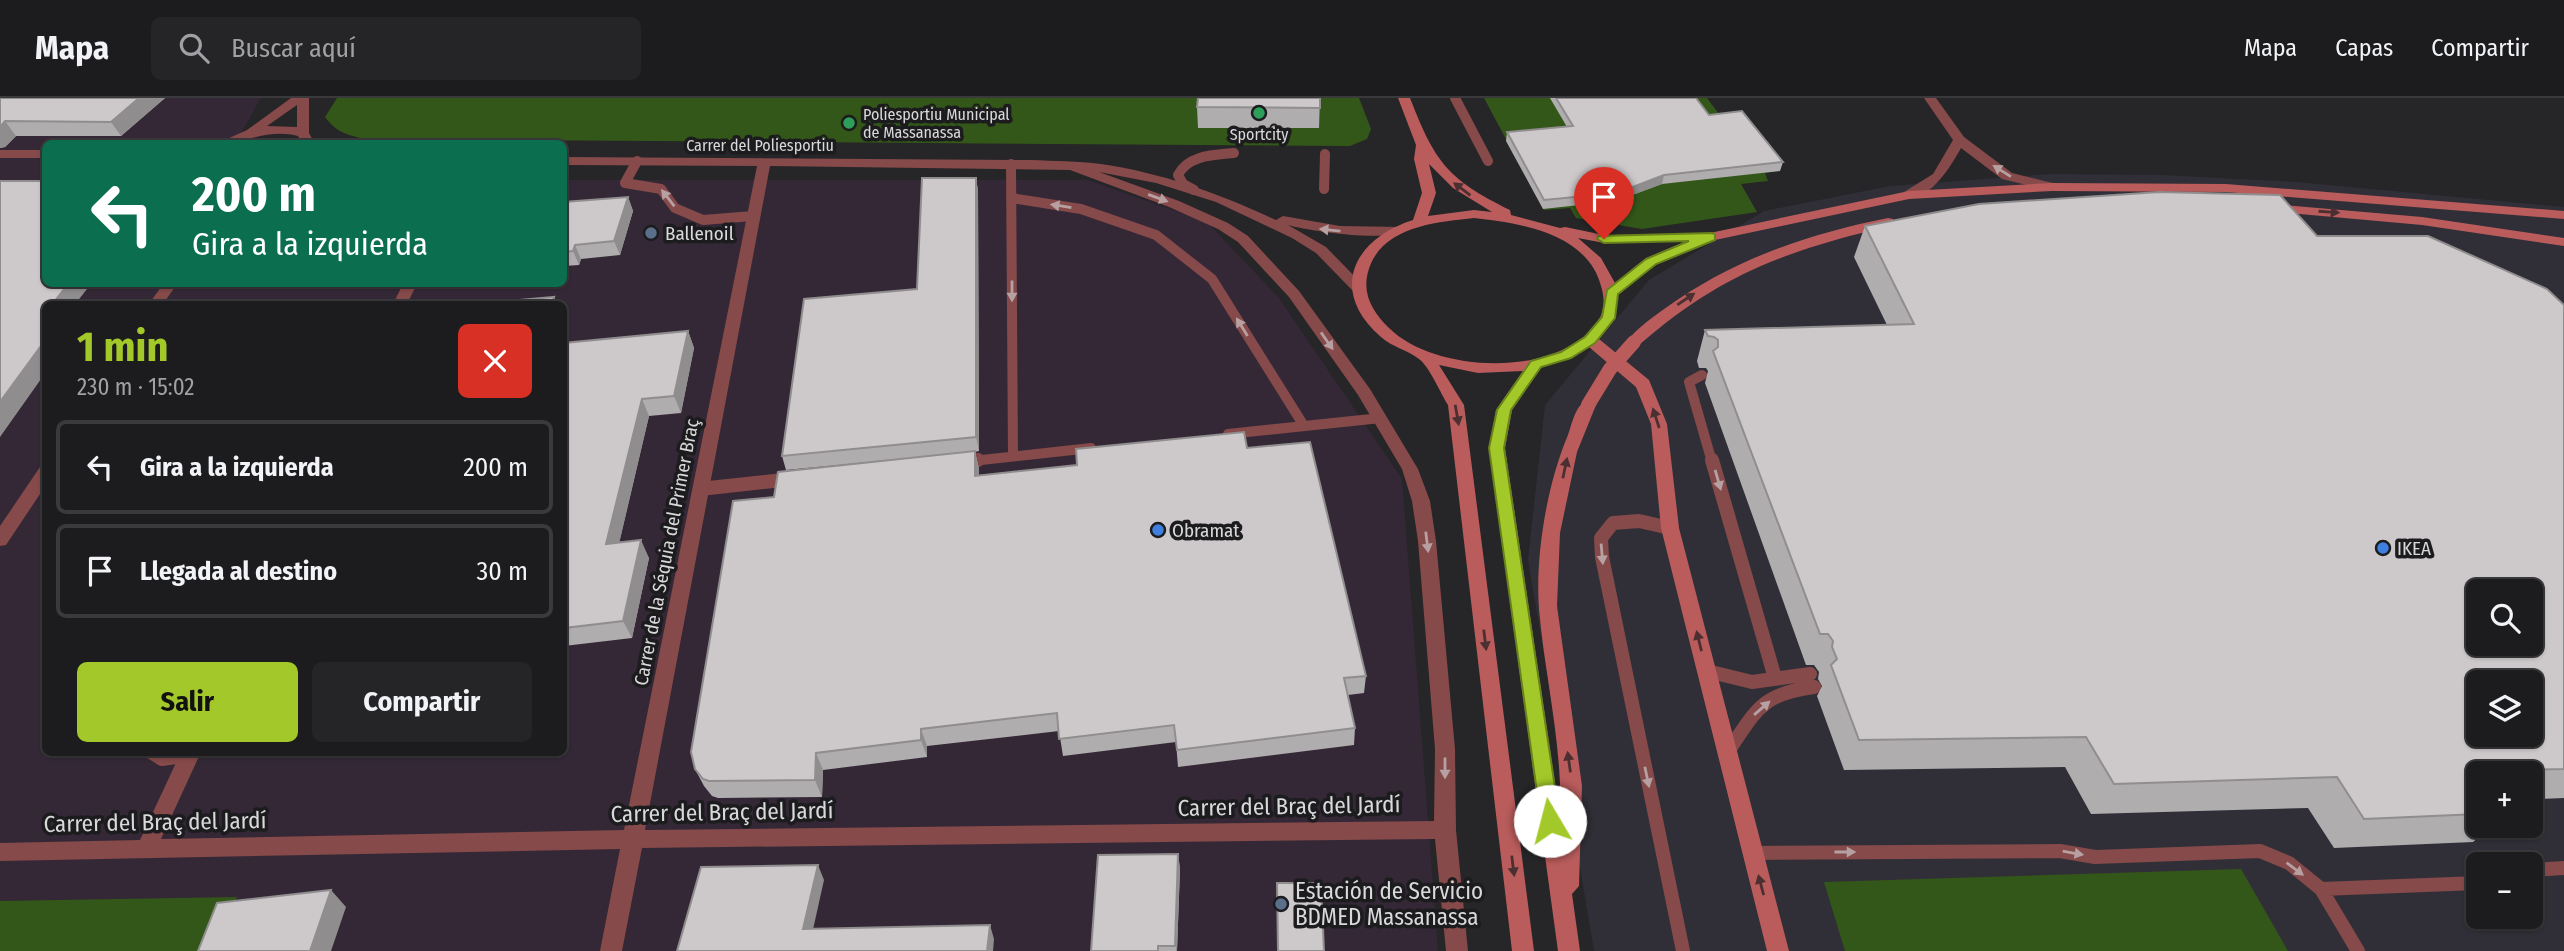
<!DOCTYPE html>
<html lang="es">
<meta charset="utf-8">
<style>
body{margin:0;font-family:"Fira Sans Condensed",sans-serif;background:#252527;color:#f1f3f6;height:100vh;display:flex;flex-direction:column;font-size:26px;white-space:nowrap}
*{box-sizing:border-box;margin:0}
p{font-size:23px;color:#a0a1a4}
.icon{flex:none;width:38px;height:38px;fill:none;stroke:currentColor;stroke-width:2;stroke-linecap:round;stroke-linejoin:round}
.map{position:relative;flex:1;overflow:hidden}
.panel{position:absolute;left:42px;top:203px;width:525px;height:455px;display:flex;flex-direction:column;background:#1c1c1e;border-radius:10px;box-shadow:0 2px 5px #0004,0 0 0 2px #3a3a3c}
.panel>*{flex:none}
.guide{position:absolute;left:42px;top:42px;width:525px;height:147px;border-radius:10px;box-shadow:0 2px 5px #0004,0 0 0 2px #3a3a3c;background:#0b6e4f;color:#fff;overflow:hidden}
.fabs{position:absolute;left:2466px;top:481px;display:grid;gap:14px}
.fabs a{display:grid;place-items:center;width:77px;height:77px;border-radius:10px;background:#1c1c1e;box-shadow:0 2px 5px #0004,0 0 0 2px #3a3a3c;font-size:35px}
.pin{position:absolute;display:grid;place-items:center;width:60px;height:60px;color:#fff;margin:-72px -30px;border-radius:50% 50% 50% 0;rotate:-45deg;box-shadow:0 0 7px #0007}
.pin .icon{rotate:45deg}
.me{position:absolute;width:77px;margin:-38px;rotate:352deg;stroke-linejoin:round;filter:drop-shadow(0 0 5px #0008)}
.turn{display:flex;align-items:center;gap:24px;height:147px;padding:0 35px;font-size:32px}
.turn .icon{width:91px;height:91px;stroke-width:2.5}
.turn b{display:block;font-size:49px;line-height:60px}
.round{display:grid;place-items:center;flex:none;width:74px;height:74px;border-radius:10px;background:#252527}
.overview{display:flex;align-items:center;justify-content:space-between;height:119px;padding:0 35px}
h1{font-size:42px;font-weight:700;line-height:52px;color:#a2c929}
.button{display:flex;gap:14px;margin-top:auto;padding:14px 35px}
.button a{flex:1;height:80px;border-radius:10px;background:#a2c929;color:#111;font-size:28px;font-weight:700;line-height:80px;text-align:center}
.button a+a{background:#252527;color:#f1f3f6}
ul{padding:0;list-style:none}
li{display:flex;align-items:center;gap:21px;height:94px;margin:0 14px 10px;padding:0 21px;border:4px solid #3a3a3c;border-radius:10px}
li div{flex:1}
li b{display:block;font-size:26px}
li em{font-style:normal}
header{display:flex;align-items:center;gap:42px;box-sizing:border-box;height:98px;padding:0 35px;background:#1c1c1e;border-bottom:2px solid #3a3a3c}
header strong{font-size:33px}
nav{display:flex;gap:38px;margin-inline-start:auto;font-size:24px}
.search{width:490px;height:63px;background:#252527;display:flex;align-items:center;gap:18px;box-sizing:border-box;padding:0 24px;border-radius:10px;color:#a0a1a4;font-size:26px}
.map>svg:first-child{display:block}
.built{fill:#302f37;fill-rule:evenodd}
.industrial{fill:#342836;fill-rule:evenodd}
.green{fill:#335719}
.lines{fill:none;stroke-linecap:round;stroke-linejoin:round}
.lane-far1{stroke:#854a49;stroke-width:10}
.lane{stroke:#854a49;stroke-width:14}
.street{fill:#854a49;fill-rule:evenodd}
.secondary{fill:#ba5c5c;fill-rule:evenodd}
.secondary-bridge{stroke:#ba5c5c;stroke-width:14}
.wall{fill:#b0adaf}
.shaded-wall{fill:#908d8e}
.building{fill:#cdc9cb;stroke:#908d8e;stroke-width:2;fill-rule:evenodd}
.oneway{fill:#b7a0a1}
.oneway2{fill:#4b2f31}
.route{fill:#a2c929;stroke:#69831b;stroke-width:2}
.leisure-dot{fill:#2e9e5b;stroke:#1c1c1e;stroke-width:2.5}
.service-dot{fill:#5c6f8a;stroke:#1c1c1e;stroke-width:2.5}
.shop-dot{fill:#3f7fe0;stroke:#1c1c1e;stroke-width:2.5}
.labels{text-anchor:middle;stroke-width:7;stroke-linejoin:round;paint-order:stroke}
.far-poi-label{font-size:16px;fill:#d9d9db;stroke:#1c1c1e;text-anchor:start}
.far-street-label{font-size:16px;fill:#d9d9db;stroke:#1c1c1e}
.poi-label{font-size:19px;fill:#d9d9db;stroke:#1c1c1e;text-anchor:start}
.street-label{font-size:19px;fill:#d9d9db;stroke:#1c1c1e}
.near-street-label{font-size:23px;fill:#d9d9db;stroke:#1c1c1e}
.near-poi-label{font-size:23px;fill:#d9d9db;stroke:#1c1c1e;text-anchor:start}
</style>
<header>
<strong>Mapa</strong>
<div class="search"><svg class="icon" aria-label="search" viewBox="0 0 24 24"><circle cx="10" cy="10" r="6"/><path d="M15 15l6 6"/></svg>Buscar aquí</div>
<nav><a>Mapa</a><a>Capas</a><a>Compartir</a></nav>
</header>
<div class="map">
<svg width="2564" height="853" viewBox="0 0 2564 853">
<rect width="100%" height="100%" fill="#262528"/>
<path class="built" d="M2050,76l113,1 134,7 267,25v744h-970l-66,-391 17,-155 104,-125 115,-69 126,-25zM2478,494h52v52h-52zM2478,584h52v53h-52zM2478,676h52v52h-52zM2478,766h52v53h-52z"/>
<path class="industrial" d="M0,0h261l-26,45 -189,1v140h518v-104h524l119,42 72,76 123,181 36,472h-1438zM46,206h518v448h-518z"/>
<path class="green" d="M337,0h1022l12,31 -4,10 -17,7 -985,-7c-18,-4 -29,-7 -40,-22z
M1484,0h223l18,24 18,-1 37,50 -15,2 3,8 -27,3 16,28 -115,17 -66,-11 -6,-10 -26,2z
M2241,771l47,82h-443l-21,-69z
M237,799l-22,54h-215v-50z"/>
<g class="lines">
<path class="lane-far1" d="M1455,0l33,63
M637,63l-12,22 36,6 14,19 28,12 50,-4
M1011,66l2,292
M1324,91l1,-35
M1194,92l-11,-6 -5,-9c10,-20 36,-20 56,-22
M1011,100l70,11 75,26 56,44 92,147
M1702,277l-13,7 23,80
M1228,336l153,-16
M963,364l128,-14"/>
<path class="lane" d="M1712,362l63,218
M963,364l15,-2
M700,391l92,-10
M1670,430l-31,-7 -26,2 -12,15 1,19 81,394
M1707,573l45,11 58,-8
M151,654l11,7 28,-4
M1727,655c29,-42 33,-59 87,-66
M1753,755l307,-2 35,6 165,-6 29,12 32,26 37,62
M2530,772l34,-2
M2321,791l157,-6"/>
<path class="street" d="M291,0h18v35l6,11h-13l-4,-8c-30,-8 -54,8 -82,8l31,-14zM297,7v22l-30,-1z
M1924,0h12l28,39 48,36 45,11 2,3 -7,4 -50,-12 -41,-31c-10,18 -31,54 -57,50v-6l29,-18 20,-34z
M0,52h46v8h-46z
M564,59l467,3c23,1 47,1 70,4 62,9 119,30 175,56l7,-4 57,10 63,1 2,3c-16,13 -96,1 -117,-5l38,22 37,38 2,3 -2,3h-10l-37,-38 -24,-15 -76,-36 -60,-19 -57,-11 80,29 49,22 20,13 51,55 71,98 48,80 12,32 6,40 19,208 1,81 12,121h-22l-11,-112 -793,9 -20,103h-22l20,-102 -620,12v-18l140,-3 41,-88h20l-40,87 463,-9 133,-664 -193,-1zM770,68l300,4 99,37 49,22 20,13 51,55 69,98 44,74 10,32 6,40 17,208 -1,72 -789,9z
M163,186h14l-14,20h-14z
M403,186h14l-10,20h-14z
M46,367v20l-40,60 -6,1v-20l40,-59z"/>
<path class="secondary" d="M1398,0h12c25,64 37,81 100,112l1,5 49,13 5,-1 39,8 101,-1 204,-43 143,-8 174,1 338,27v8l-338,-27 -174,-1 -143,8 -194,41 -59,24 -38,31 -3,24 -16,20 50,41 18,44 12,104 110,423h-22l-106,-423 -10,-104 -15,-37 -47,-40 -18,10 -29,9 -30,44 -7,38 55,369c3,-70 -15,-139 -21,-208 -4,-53 8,-125 29,-174 4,-11 8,-32 20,-35l8,5 -19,47 -17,81 -3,73 25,180 -3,100 -7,8 8,57h-22l-69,-503 7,-38 27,-39 -45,2 -39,-8 25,40 70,546h-22l-64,-546c-7,-11 -19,-39 -29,-46 -11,-9 -27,-12 -38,-22 -53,-46 -28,-98 32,-117l9,-27 -8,-34 2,-14zM1429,66l24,24 39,24 -18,-2 -46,6 8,-23zM1474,120c46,5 113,15 127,68 4,13 4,26 -4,36 -39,57 -163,51 -208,6 -16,-16 -27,-33 -21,-56 12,-45 67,-50 106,-54zM1578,140l26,5 83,-2 -41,17 -31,25 -14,-25z
M2272,106l150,13 142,21v8l-142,-21 -155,-14v-6z
M1888,120l5,1v6c-106,26 -170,47 -254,120h-10l-3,-3c11,-14 27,-25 41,-35 67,-48 141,-73 221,-89z"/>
<path class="secondary-bridge" d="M1588,307l22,-36 24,-27"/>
</g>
<path class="wall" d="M0,0h165l-44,38h-105l-11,11 -5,1z
M1320,0l-1,30h-121l-1,-21z
M1550,0h146l13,17 74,47 -3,9 -118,13 -46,17 -73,8 -37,-68 1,-9 60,-5z
M976,80l2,13 1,260 -4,1 4,17v6l268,-27 119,228 -2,17 -16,2 7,33 -1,17 -176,22 -2,-25 -113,14 -4,-25 -132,15v11l-104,13 -1,27 -104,1 -6,-2 -8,-10 -9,-17 79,-272 116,-37 -104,10 -4,-14 135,-167z
M628,99l5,14 -13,44 -39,4 -2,6 -15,1v-64z
M1865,128l452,10 247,69v493l-25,1 2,2 -11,8v-35h-52v52h33l-5,4 -20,1 -13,11 -139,6 -26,-40 -217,6 -26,-47 -221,3 -27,-74 5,-10 -4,-7 1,-7 -5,-7h-8l-101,-282 3,-12 -2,-3h-7l-2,-7 8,-31 182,-5 -33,-68z
M688,233l6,17 -13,65 -32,3 -30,127 30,15 -17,80 -68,8v-303z
M1178,756l2,15 -3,82h-86z"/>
<path class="shaded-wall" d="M139,0h26l-44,38 -10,-14z
M5,23l11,15 -11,11 -5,1v-21z
M1664,77l-2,9 -46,17 1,-8z
M976,80l2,13 1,260 -3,-14z
M564,84l2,6 -2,7z
M628,99l5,14 -13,44 -6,-14z
M575,147l6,14 -2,6 -6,-14z
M68,186h23l-15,19 1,1h-20l-3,-2z
M554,199l3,7h-6z
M688,233l6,17 -13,65 -7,-17z
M46,241v33l-46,65v-35z
M642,301l7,17 -34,145 -9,-17z
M975,353l4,18v25l-4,-18z
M641,442l8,18 -17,80 -9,-17z
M921,631l6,17v11l-6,-17z
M816,655l7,17 -1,27 -7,-17z
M1178,756l2,15 -3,82h-1z
M818,767l6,15 -14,63 -7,-14z
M331,792l15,17 -15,44h-21z
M990,827l4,14 -1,12h-6z"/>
<path class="building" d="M0,0h139l-28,24 -106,-1 -5,6z
M1198,0h122v10l-123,-1z
M1556,0h140l13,17 33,-4 41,51 -119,13 -47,18 -73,7 -37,-68 66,-6z
M922,80h54v259l-194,19 22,-157 113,-10z
M0,83h46v103h22l-14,18 20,-2 -4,4h-24v35l-46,63z
M2159,94l121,3 37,41h111l119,53 17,16v464l-46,1 2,4h-42v40l-114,5 -27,-42 -223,7 -28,-47 -227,3 -28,-75 6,-6 -5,-12 1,-6 -5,-7h-8l-107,-283 5,-4v-7l-4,-3 -6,-1 -3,-6 209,-6 -49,-98 114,-22zM2478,494h52v52h-52zM2478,584h52v53h-52z
M628,99l-14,44 -39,4 -2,6 -9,1v-50z
M554,199l-3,7h-77z
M688,233l-14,65 -32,3 -36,145 35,-4 -18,81 -59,7v-285z
M1244,334l3,16 63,-6 56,234 -22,2 11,50 -178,22 -3,-25 -115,14 -2,-26 -136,16v11l-105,13 -1,27 -106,1 -6,-2 -8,-10 -4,-17 42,-251 41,-4 4,-25 197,-21v25l102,-11 -1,-16z
M2530,689l11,14h-11z
M1178,756l-3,92h-17v5h-67l7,-96z
M818,767l-15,64 187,-4 -3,26h-310l24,-84z
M1277,785h44l3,68h-46z
M331,792l-21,61h-112l19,-48z"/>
<defs><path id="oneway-solid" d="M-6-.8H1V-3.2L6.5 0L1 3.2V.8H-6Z" transform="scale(1.75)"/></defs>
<g class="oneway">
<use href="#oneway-solid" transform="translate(2002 73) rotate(-148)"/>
<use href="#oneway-solid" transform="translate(668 100) rotate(-128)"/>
<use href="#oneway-solid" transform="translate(1158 100) rotate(20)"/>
<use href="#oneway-solid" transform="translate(1061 108) rotate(-171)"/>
<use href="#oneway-solid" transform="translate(1330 132) rotate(-174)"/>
<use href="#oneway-solid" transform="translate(1012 193) rotate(90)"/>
<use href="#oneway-solid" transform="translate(1242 229) rotate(-122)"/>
<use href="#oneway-solid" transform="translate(1327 243) rotate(55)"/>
<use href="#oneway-solid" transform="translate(1718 382) rotate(74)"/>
<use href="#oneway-solid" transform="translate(1427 444) rotate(83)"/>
<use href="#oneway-solid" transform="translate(1602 456) rotate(85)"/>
<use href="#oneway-solid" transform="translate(1762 610) rotate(-41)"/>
<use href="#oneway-solid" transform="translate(1445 670) rotate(90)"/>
<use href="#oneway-solid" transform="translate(1647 679) rotate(78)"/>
<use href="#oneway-solid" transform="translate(1845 754)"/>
<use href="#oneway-solid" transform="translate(2073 755) rotate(10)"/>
<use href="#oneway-solid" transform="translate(2295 771) rotate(37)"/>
</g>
<g class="oneway2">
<use href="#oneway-solid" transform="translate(1462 91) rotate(-143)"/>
<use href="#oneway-solid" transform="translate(2329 114) rotate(4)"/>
<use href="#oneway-solid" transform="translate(1686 201) rotate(-34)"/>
<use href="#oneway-solid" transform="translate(1457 317) rotate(80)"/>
<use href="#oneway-solid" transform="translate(1656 320) rotate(-108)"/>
<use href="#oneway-solid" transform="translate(1565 370) rotate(-78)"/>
<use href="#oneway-solid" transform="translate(1485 542) rotate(83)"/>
<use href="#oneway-solid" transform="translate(1699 543) rotate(-104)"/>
<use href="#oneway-solid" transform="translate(1569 664) rotate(-98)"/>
<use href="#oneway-solid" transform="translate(1513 768) rotate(83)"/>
<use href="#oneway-solid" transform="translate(1761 787) rotate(-105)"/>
</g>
<path class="route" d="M1711,135l4,1v6l-59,24 -38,30 -3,24 -20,25 -24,15 -30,9 -30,43 -7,38 56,373 -3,6 -7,2 -6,-2 -3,-6 -52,-373 8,-38 34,-49 30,-9 24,-15 17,-20 5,-27 39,-31 43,-18 -85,2 -7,-4 2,-3z"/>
<g class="leisure-dot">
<circle cx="1259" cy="15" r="7"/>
<circle cx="849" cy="25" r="7"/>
</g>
<g class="service-dot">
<circle cx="651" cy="135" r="7"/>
<circle cx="1281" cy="806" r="7"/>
</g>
<g class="shop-dot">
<circle cx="1158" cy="432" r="7"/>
<circle cx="2383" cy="450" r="7"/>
</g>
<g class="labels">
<g class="far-poi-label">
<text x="863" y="22">Poliesportiu Municipal<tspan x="863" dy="18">de Massanassa</tspan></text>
<text x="1259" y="42" text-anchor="middle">Sportcity</text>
</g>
<g class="far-street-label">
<text x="760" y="53">Carrer del Poliesportiu</text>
</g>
<g class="poi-label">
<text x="665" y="142">Ballenoil</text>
<text x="1172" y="439">Obramat</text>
<text x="2397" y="457">IKEA</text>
</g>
<g class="street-label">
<text transform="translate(666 454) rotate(-79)" y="7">Carrer de la Séquia del Primer Braç</text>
</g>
<g class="near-street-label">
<text transform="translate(1289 708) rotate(-1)" y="8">Carrer del Braç del Jardí</text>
<text transform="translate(722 714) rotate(-1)" y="8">Carrer del Braç del Jardí</text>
<text transform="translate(155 724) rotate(-1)" y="8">Carrer del Braç del Jardí</text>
</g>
<g class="near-poi-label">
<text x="1295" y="801">Estación de Servicio<tspan x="1295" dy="26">BDMED Massanassa</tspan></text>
</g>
</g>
</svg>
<div class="fabs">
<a><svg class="icon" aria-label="search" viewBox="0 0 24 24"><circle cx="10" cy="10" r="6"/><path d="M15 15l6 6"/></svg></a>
<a><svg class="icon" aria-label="layers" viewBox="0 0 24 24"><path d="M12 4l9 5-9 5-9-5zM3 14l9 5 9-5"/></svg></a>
<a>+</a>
<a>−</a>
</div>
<div class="pin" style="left:1604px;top:141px;background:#d93025"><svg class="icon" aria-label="arrive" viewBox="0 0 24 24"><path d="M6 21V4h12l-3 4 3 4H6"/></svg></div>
<svg class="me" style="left:1550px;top:723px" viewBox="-20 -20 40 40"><circle r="19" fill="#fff"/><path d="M0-13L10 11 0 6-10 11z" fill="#a2c929"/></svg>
<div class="guide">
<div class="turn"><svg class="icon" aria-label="left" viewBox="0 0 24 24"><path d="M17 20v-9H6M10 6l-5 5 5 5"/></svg><div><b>200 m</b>Gira a la izquierda</div></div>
</div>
<section class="panel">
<div class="overview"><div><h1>1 min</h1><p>230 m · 15:02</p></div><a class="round" style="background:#d93025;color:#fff"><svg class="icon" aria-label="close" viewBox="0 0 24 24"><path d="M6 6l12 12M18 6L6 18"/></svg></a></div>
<ul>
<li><svg class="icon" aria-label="left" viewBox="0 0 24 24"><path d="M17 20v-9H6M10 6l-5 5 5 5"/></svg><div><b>Gira a la izquierda</b></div><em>200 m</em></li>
<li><svg class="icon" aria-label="arrive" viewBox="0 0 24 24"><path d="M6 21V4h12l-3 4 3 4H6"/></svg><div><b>Llegada al destino</b></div><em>30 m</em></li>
</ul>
<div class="button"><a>Salir</a><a>Compartir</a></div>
</section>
</div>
